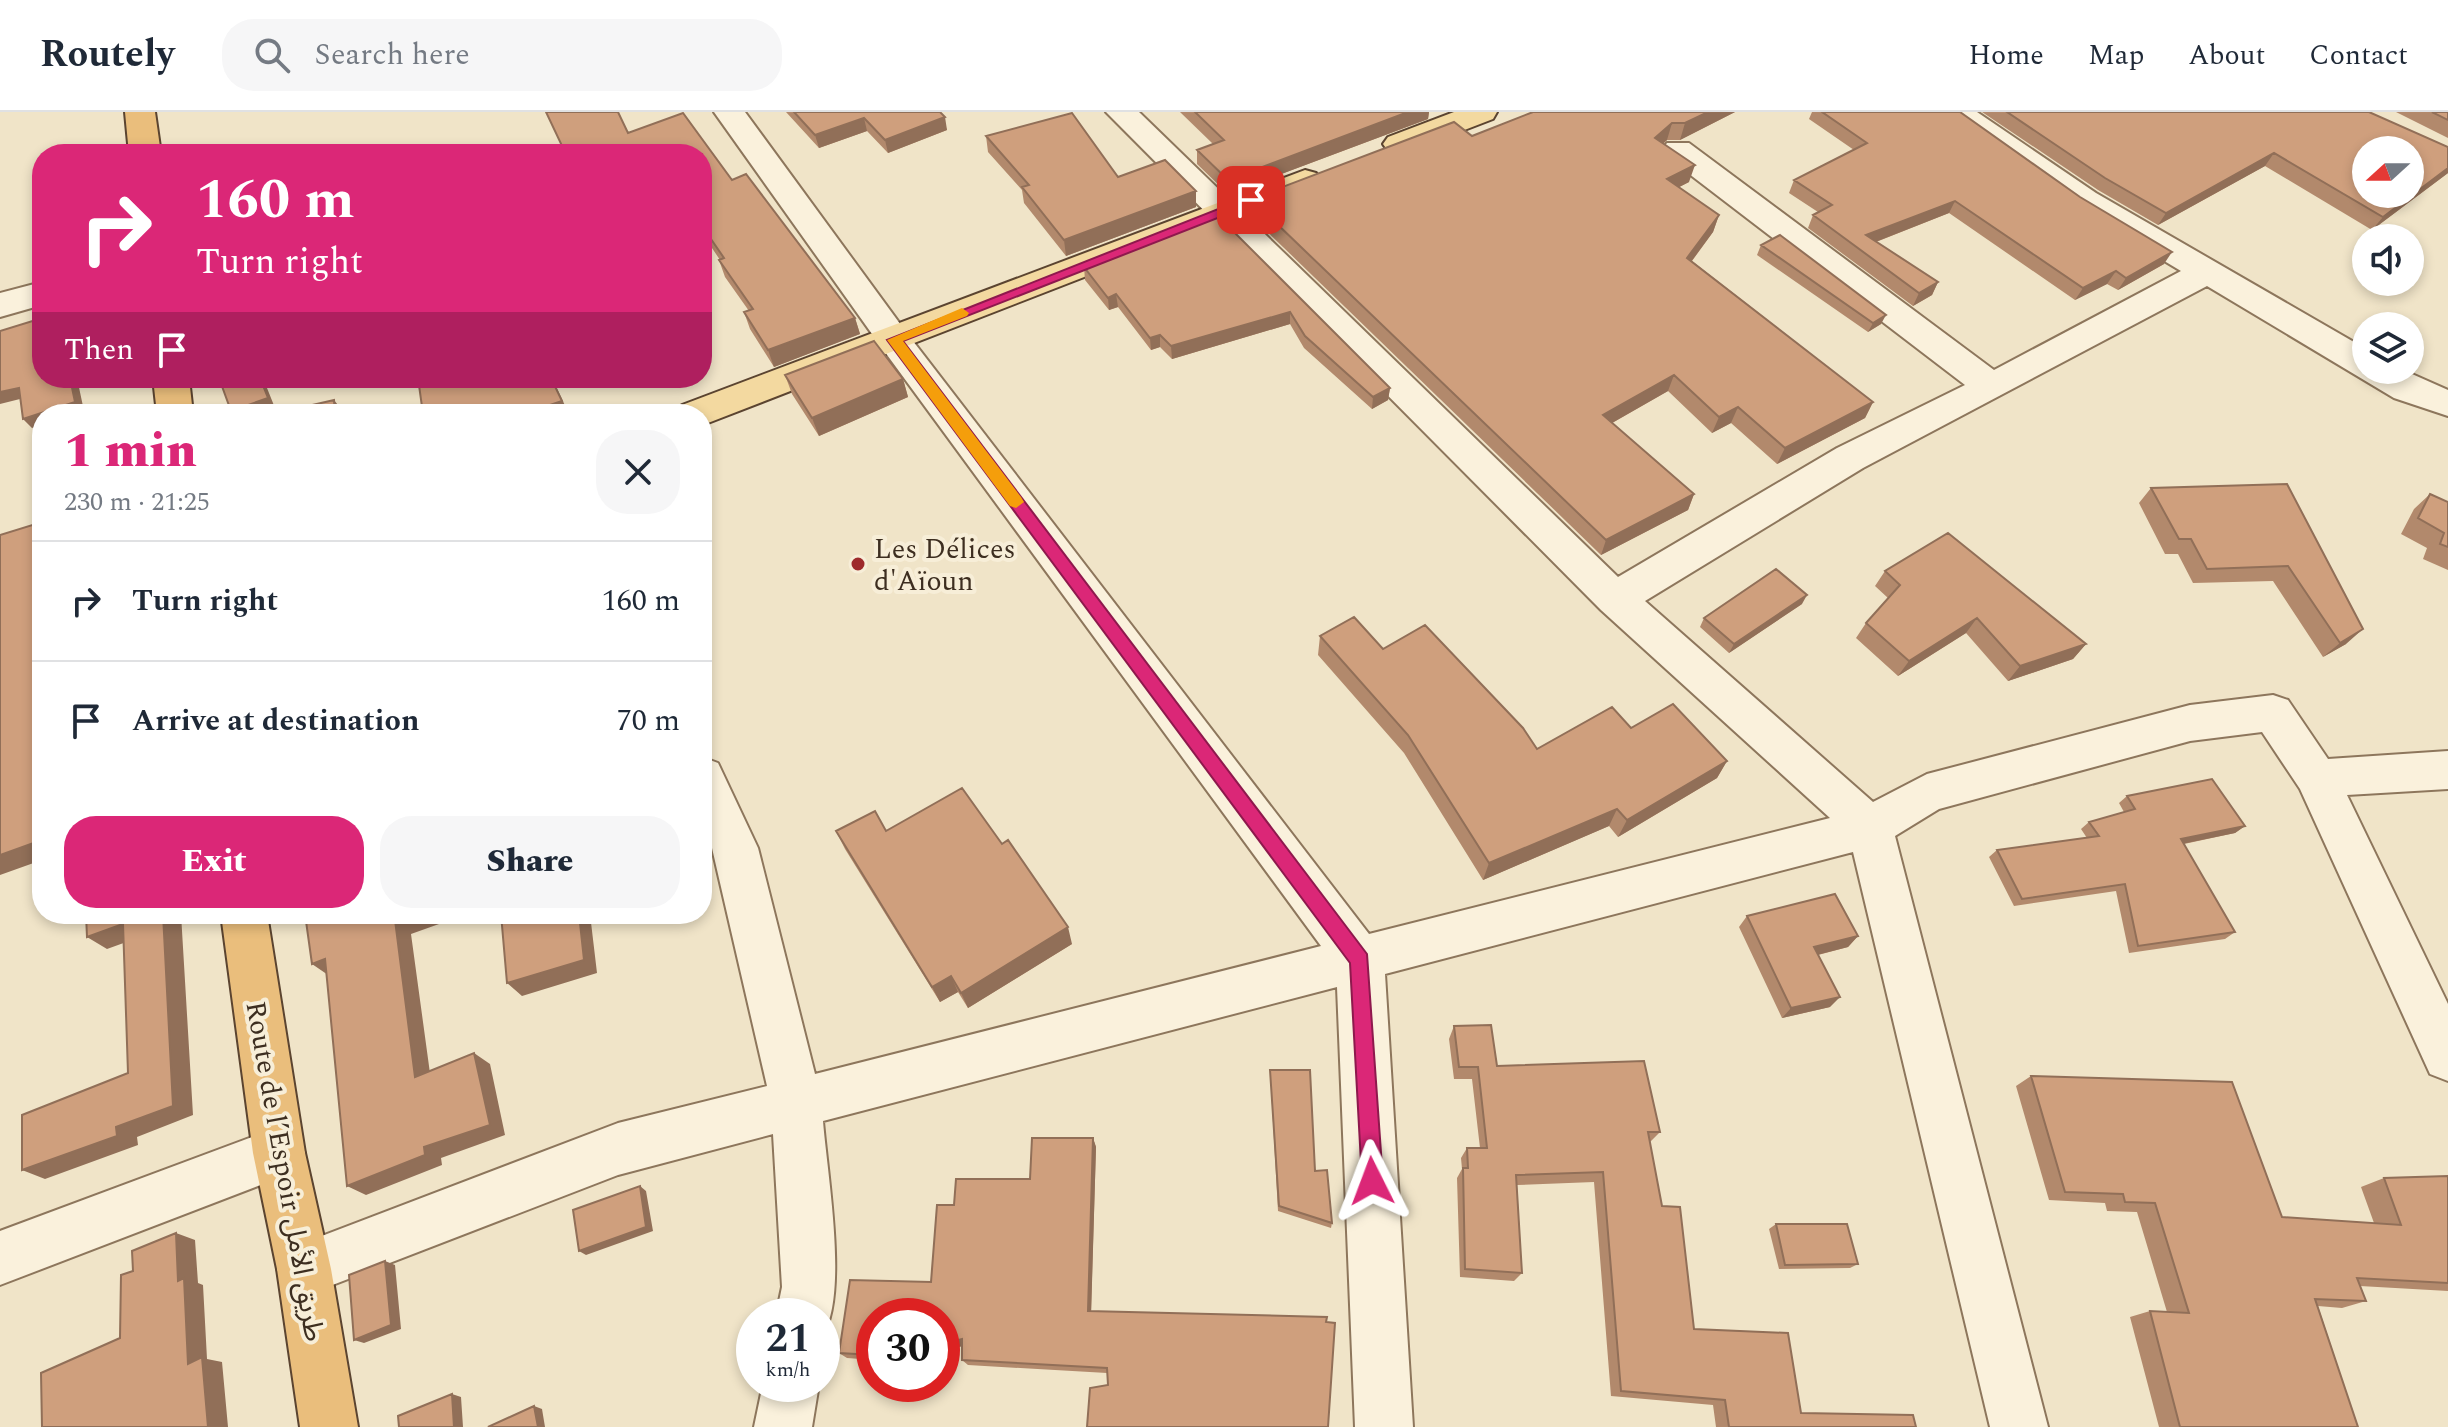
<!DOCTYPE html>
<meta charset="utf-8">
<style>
body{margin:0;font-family:Spectral,"Noto Sans Arabic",serif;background:#f6f6f7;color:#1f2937;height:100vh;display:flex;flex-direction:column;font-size:30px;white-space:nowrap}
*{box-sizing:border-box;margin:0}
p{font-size:26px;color:#747a83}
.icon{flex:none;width:44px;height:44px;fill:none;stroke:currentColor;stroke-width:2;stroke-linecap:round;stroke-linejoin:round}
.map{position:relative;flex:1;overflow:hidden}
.side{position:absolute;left:32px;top:292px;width:680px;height:520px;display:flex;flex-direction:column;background:#fff;border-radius:32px;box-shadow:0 4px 12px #0003}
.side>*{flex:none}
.banner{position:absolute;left:32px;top:32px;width:680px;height:244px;border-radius:32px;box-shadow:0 4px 12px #0003;background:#db2777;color:#fff;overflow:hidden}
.needle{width:52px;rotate:249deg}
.fabs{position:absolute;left:2352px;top:24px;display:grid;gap:16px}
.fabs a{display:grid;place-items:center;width:72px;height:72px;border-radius:50%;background:#fff;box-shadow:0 4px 12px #0003;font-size:40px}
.speed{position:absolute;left:736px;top:1186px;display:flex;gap:16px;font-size:40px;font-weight:700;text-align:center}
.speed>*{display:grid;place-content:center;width:104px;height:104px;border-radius:50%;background:#fff;box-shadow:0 4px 12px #0003;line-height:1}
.speed small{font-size:20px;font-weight:400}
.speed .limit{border:12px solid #d22;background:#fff;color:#111}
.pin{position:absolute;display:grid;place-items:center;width:68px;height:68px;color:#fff;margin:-34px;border-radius:16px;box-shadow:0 4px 12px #0006}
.me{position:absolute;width:88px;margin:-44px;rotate:357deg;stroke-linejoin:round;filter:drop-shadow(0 0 6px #0008)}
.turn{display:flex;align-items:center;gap:28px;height:168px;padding:0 32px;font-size:36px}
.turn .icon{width:104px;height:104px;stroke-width:2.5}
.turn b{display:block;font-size:56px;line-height:68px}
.then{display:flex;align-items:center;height:76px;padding:0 32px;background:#0003;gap:16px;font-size:30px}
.round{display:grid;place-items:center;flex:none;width:84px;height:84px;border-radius:32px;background:#f6f6f7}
.overview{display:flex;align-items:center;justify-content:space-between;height:136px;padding:0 32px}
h1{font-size:48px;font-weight:800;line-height:60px;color:#db2777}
.cta{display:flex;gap:16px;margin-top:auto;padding:16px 32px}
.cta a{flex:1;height:92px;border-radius:32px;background:#db2777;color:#fff;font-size:32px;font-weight:800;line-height:92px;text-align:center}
.cta a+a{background:#f6f6f7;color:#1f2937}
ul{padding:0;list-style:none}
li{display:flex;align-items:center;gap:24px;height:120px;padding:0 32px;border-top:2px solid #e0e1e3}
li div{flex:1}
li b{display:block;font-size:30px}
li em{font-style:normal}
header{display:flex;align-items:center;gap:48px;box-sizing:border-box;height:112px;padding:0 40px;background:#fff;border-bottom:2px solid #e0e1e3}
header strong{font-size:38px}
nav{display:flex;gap:44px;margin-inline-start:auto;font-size:28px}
.search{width:560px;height:72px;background:#f6f6f7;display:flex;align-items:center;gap:20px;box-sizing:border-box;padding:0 28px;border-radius:32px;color:#747a83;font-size:30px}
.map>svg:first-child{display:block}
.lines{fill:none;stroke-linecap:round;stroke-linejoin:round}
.minor-casing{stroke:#8d765c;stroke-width:4}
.primary-casing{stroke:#5b4430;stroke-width:4}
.trunk-casing{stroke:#5b4430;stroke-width:4}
.minor{fill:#faf1dc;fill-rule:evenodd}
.primary{fill:#f3d9a0;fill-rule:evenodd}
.trunk{fill:#eabe7c;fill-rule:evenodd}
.wall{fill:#b2896c}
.shaded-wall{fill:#916f58}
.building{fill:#cf9f7d;stroke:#916f58;stroke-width:2;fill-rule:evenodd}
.route{fill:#db2777;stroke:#8e194d;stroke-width:2}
.slow{fill:#f59e0b}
.poi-dot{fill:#9e2a2b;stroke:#f7eed8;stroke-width:3}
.labels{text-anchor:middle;stroke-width:8;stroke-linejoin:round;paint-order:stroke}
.poi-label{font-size:28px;fill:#3d2e20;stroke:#f7eed8;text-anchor:start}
.street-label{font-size:28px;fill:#3d2e20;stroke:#f7eed8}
</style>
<header>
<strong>Routely</strong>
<div class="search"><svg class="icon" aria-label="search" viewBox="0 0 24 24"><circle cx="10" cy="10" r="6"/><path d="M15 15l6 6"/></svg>Search here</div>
<nav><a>Home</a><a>Map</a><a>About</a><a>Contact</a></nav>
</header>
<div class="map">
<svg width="2448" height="1315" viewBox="0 0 2448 1315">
<rect width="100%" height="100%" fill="#f0e4c8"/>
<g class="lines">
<g class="minor-casing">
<path id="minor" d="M714,0h31l161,220 463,602 461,-116 -229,-208 -495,-498h33l479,465 219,-129 128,-63 -298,-228 -5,-7 5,-7h22l305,227 187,-99 -107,-64 -132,-95h35l119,81 270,156v21h37l45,20v26l-54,-18 -187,-112 -344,182 -218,133 228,201 54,-28 263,-69 83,-10 15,5 40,59 120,-8v38l-101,6 101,209v77l-18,-7 -130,-285 -38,-57 -72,9 -251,68 -44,27 153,591h-58l-137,-575 -468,122 28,453h-58l-18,-440 -514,134c4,52 26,175 -1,215v-20h-46l6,-29 -9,-153 -155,41 -314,121 -19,-8 -8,-19 8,-19 333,-127 149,-37 -55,-238 -10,-23v-68l16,6 40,85 57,226 506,-128 -439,-598z
M42,170v23l-42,12v-24z
M279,1015l18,8 8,18 -8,18 -297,114v-54z
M763,1272h56l-7,43h-58z"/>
</g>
<g class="primary-casing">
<path id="primary" d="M1454,0h43l-4,7 -83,32h-22l-5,-7 5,-7z
M1305,58l11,3 5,7 -5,7 -608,236 -6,2v-11h-25l5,-9z"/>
</g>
<g class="trunk-casing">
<path id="trunk" d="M125,0h30l6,42h-32z
M153,266h36l4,36h-36z
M221,802h46l38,239 26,116 27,158h-58l-23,-158 -24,-116z"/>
</g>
<use href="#minor" class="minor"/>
<use href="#primary" class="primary"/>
<use href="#trunk" class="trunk"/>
</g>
<path class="wall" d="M546,0h72l10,21 55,-20 49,67 14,-6 109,144 5,16 -86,33 -24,-38 -6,-17 5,-1 -24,-34 -6,-17h1l-18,-27v-79h-157l19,-4z
M786,0h154l7,18 -59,23 -21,-22 -48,17z
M1180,0h249l-1,7 -200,75 -31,-30v-14l16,-6z
M1533,0h202l-55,28h-13l-4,4 26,38 -10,5 40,28 -6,17 -21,29 181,141 -8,16 -88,46 -46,-41 -19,10 -44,-42 -56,32 82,71 -6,16 -87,45 -350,-339v-17l221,-63z
M1812,0h148l204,152 -46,26 -11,-6 -32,16 -126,-87 -73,29 62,40 -6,13 -19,11 -105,-78 5,-13 5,-3 -29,-19 5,-13 60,-30 -45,-31z
M1982,0h387l79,35v26l-76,57 -107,-64 -107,59 -60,-35z
M2396,0h52v26z
M986,24l132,41 78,14v16l-130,49 -42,-53 -2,-13 -34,-38z
M1218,104l172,172 -2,12 -16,9 -68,-61 -14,-24 -118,35 -12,-12 -9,3 -33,-43 -9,3 -24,-30 -1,-13z
M1761,133l120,79 -13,8 -111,-77z
M785,263l118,4 5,18 -89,39 -27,-42z
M2287,372l59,160 -23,13 -50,-76 -80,2 -15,-29h-13l-26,-51 12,-15z
M2430,382l18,8v68l-25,-11 4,-11 -26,-14 13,-25z
M1885,459l201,73 -13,15 -65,22 -42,-48 -68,43 -42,-38 10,-15 22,-25 -13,-12z
M1802,492l-73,49 -29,-26 4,-9z
M1320,524l63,13 154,100 94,-21 96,33 -10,17 -99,59 -9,-11 -126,54 -79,-127 -86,-98z
M2127,684l118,30 -10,7 -51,11 51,88 -10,7 -96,14 -13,-62 -102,15 -25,-49 8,-7 90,-12 -6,-9 8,-7 35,-10 -5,-9z
M836,719h50l186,113 -104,64 -10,-16 -18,10 -95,-153z
M1747,804l111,20 -10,11 -30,8 12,52 -48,11 -43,-91z
M1454,914l43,40 163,66 -10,10 12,64 32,123 107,84 115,14h-200l-3,-22 -102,-9 -17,-214 -77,3 5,88 -8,8 -54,-4 -3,-99 5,-9 -1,-11 6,-10h13l-8,-69h-18l-5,-40z
M1270,958l45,101 17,52 -1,5 -53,-17z
M2031,964l251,141 92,6 -13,-36 23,-9 64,-2v115l-88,-5 6,15 -24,7 -24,-2 40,121h-199l-29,-110 20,-6 17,1 -30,-100 -30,-1 -2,-8 -56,-3 -33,-114z
M1032,1026h61l3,9 -5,164 236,6 -1,5 9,1 -7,104h-241l3,-39 18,-3 -1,-12 -139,-8 -6,-5v-14l-20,5v-35h-68v44l-27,-2 -8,-5 11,-73 81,2 6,-77h17l2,-26h74z
M1776,1112l82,40 -8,4 -71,1 -10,-40z"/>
<path class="shaded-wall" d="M1408,0h21l-1,7 -200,75v-14z
M1708,0h27l-55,28 5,-17z
M945,5l2,13 -59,23 -3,-13z
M864,6l3,13 -48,17 -4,-13z
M1672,11l-5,17 -17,15 5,-17z
M2274,41l-9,13 -107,59 8,-12z
M1695,53l-6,17 -27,14 5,-17z
M2448,56v5l-76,57 11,-13z
M1196,79v16l-130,49 -2,-16z
M1955,89l-6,12 -89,35 6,-13z
M1719,103l-6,17 -31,42 5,-16z
M2172,140l-8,12 -46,26 8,-12z
M2116,159l-9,13 -32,16 8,-12z
M1938,170l-6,13 -19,11 6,-13z
M1116,182l2,13 -9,3 -1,-12z
M1290,200v12l-118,35 -1,-13z
M1886,203l-5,9 -13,8 5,-9z
M855,206l5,16 -86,33 -6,-17z
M1160,223v12l-9,3 -1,-12z
M1674,263l-6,16 -70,40 5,-16z
M70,266h7l7,33 -9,3h-33v11l-10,3 -9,-9z
M260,266h3l12,30 -19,6h-22l-3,-3z
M551,266h1l17,36h-46z
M903,267l5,18 -89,39 -7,-18z
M19,276l9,9 -28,7v-12z
M1390,276l-2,12 -16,9 1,-12z
M334,288l11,14h-10z
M1873,290l-8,16 -88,46 8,-16z
M1738,295l-7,16 -19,10 7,-16z
M1694,382l-6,16 -87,45 5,-15z
M1807,483l-5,9 -73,49 5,-9z
M1977,506l-11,15 -68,43 11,-15z
M2363,517l-17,15 -23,13 17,-14z
M2086,532l-13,15 -65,22 12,-15z
M1727,649l-10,17 -99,59 9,-17z
M1617,697l-8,17 -126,54 6,-17z
M2245,714l-10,7 -63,13 9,-7z
M42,728v20l-42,15v-20z
M163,802h18l12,201 -56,22 1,8 -93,34 -23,-9 94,-43z
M413,802h54l-56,20 21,154 -17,-11 -20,-157z
M579,802h11l7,59 -75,23 -15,-13z
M123,812l20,12 -36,13 -20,-12z
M1068,815l4,17 -104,64 -7,-15z
M1858,824l-10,11 -43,11 9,-11z
M325,847l6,18 -19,-13z
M951,864l7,16 -18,10 -8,-15z
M1840,885l-10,10 -48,11 9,-10z
M474,941l16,11 15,71 -64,23 1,7 -76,30 -19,-9 77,-39z
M1093,1026l3,9 -5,170 -3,-6z
M640,1074l6,5 7,40 -67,24 -7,-4z
M176,1121l19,7 3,43 5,2 4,74 15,3 6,65h-20l-20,-63 -10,-83z
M385,1149l10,4 6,64 -37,14 -10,-3z
M962,1227l5,6 -25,6v-7z
M452,1282l9,3 2,30h-9z
M534,1294l8,3 3,18h-7z"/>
<path class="building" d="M546,0h72l10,21 55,-20 49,67 14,-6 109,144 -87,32 -24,-38 9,-3 -34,-49 5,-2 -22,-32v-72h-157l19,-4z
M794,0h146l5,5 -60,23 -21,-22 -49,17z
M1195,0h213l-180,68 -31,-30 27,-10z
M1533,0h175l-23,11h-13l-17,15 40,27 -28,14 52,36 -32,43 186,144 -88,46 -47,-41 -19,10 -45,-42 -71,40 91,79 -88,46 -355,-341 203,-77 18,14z
M1822,0h138l120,85 92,55 -46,26 -10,-7 -33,17 -128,-87 -89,34 72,47 -19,11 -106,-78 19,-10 -38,-25 73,-37z
M2007,0h362l79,35v21l-65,49 -109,-64 -108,60 -61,-35zM2366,38h44v44h-44z
M2432,0h16v8z
M1072,1l46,64 47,-17 31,31 -132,49 -42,-53 7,-2 -43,-49z
M1218,104l172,172 -17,9 -68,-61 -15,-24 -119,34 -11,-11 -10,3 -34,-44 -8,4 -24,-31z
M1780,123l106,80 -13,8 -112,-78z
M39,207l3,13v46h28l5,24 -52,17 -4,-31 -19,4v-61z
M874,229l29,38 -91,39 -27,-43z
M219,266h41l8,20 -37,13z
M418,266h133l11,23 -39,13h-100z
M334,288l1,14h-62z
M2287,372l76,145 -23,14 -52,-77 -81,3 -16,-30h-12l-28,-51z
M2430,382l18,8v45l-8,-3 4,-11 -26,-15z
M42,410v318l-42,15v-320z
M1948,421l138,111 -66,22 -43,-48 -68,43 -43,-38 34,-38 -15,-14z
M1776,457l31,26 -73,49 -30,-26z
M1354,505l29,32 42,-24 98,103 14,21 75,-42 19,21 42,-24 54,57 -100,59 -10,-11 -128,54 -81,-128 -88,-99z
M2212,667l33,47 -64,13 54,93 -97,14 -13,-62 -103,15 -25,-49 102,-14 -10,-14 46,-13 -8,-13z
M962,676l40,56 6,-4 60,87 -107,66 -10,-17 -19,11 -96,-156 39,-20 11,20z
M1835,782l23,42 -44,11 26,50 -49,11 -44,-92z
M86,802h77l10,192 -57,21 1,9 -95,34v-55l106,-42 -5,-149 -36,13z
M305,802h108l-18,6 20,157 59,-24 16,72 -66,22 1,8 -78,31 -22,-227 -13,5z
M501,802h78l5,46 -77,23z
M1491,913l6,41 147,-5 16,71h-12l14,74 18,1 14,122 94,4 13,80 112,2 3,12h-187l-4,-27 -104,-9 -18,-219 -87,3 6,98 -57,-4 -2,-101h5l-1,-20h20l-9,-81h-19l-5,-41z
M1270,958h40l5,101 12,-1 5,53 -53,-17z
M2031,964l201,6 50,135 119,8 -17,-47 64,-2v107l-91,-5 9,23 -51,-2 43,128h-178l-30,-116 39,2 -34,-110 -30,-1 -2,-8 -58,-2z
M1032,1026h61l-5,173 239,6 -1,5 9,1 -7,104h-241l3,-39 18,-3 -1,-17 -145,-8v-21l-20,5v-28h-68v39l-35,-2 11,-73 81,2 6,-77h17l2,-26h74z
M640,1074l6,41 -67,24 -6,-41z
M1776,1112h71l11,40 -73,1z
M176,1121l2,48 6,-3 4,86 14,-7 6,70h-166l-1,-54 79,-35 1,-63 12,-4 -1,-20z
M385,1149l6,64 -37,15 -5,-65z
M452,1282l2,33h-55l-1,-11z
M534,1294l4,21h-50z"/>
<path class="route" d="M1251,84l7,4 -2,3 -353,138 464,613 16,227 -3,8 -8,3 -7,-3 -3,-8 -12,-218 -463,-623z"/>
<path class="slow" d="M962,196l7,5 -2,3 -64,25 118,156 3,5 -8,6 -6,-2 -123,-166z"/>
<circle class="poi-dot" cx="858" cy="452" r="8"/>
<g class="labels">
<g class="poi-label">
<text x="874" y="446">Les Délices<tspan x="874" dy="32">d'Aïoun</tspan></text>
</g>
<g class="street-label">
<text transform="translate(286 1059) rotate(80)" y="10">Route de l’Espoir طريق الأمل</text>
</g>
</g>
</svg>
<div class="fabs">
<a><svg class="needle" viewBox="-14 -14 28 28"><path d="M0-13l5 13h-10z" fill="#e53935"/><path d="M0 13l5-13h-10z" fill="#747a83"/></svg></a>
<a><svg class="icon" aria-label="sound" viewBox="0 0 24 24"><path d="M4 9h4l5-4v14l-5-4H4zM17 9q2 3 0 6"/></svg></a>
<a><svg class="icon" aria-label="layers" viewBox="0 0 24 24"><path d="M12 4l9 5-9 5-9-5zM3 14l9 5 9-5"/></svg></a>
</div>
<div class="speed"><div>21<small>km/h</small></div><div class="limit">30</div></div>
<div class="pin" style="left:1251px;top:88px;background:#d93025"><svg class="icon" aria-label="arrive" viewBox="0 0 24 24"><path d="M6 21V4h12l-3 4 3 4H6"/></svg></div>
<svg class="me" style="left:1372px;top:1069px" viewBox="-20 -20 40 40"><path d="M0-17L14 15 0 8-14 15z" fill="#db2777" stroke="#fff" stroke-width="4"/></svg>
<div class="banner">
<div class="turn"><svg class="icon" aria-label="right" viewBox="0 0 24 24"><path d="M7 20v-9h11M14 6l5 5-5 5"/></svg><div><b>160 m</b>Turn right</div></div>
<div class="then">Then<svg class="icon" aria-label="arrive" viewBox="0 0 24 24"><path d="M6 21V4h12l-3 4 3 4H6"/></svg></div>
</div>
<section class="side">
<div class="overview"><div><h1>1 min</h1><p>230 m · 21:25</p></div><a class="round"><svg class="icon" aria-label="close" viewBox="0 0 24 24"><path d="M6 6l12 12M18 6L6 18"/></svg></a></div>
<ul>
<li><svg class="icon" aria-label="right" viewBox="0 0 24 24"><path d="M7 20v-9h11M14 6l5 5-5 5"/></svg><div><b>Turn right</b></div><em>160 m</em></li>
<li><svg class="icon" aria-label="arrive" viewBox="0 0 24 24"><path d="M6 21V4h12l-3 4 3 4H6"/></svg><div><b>Arrive at destination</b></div><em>70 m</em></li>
</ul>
<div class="cta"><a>Exit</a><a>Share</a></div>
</section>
</div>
